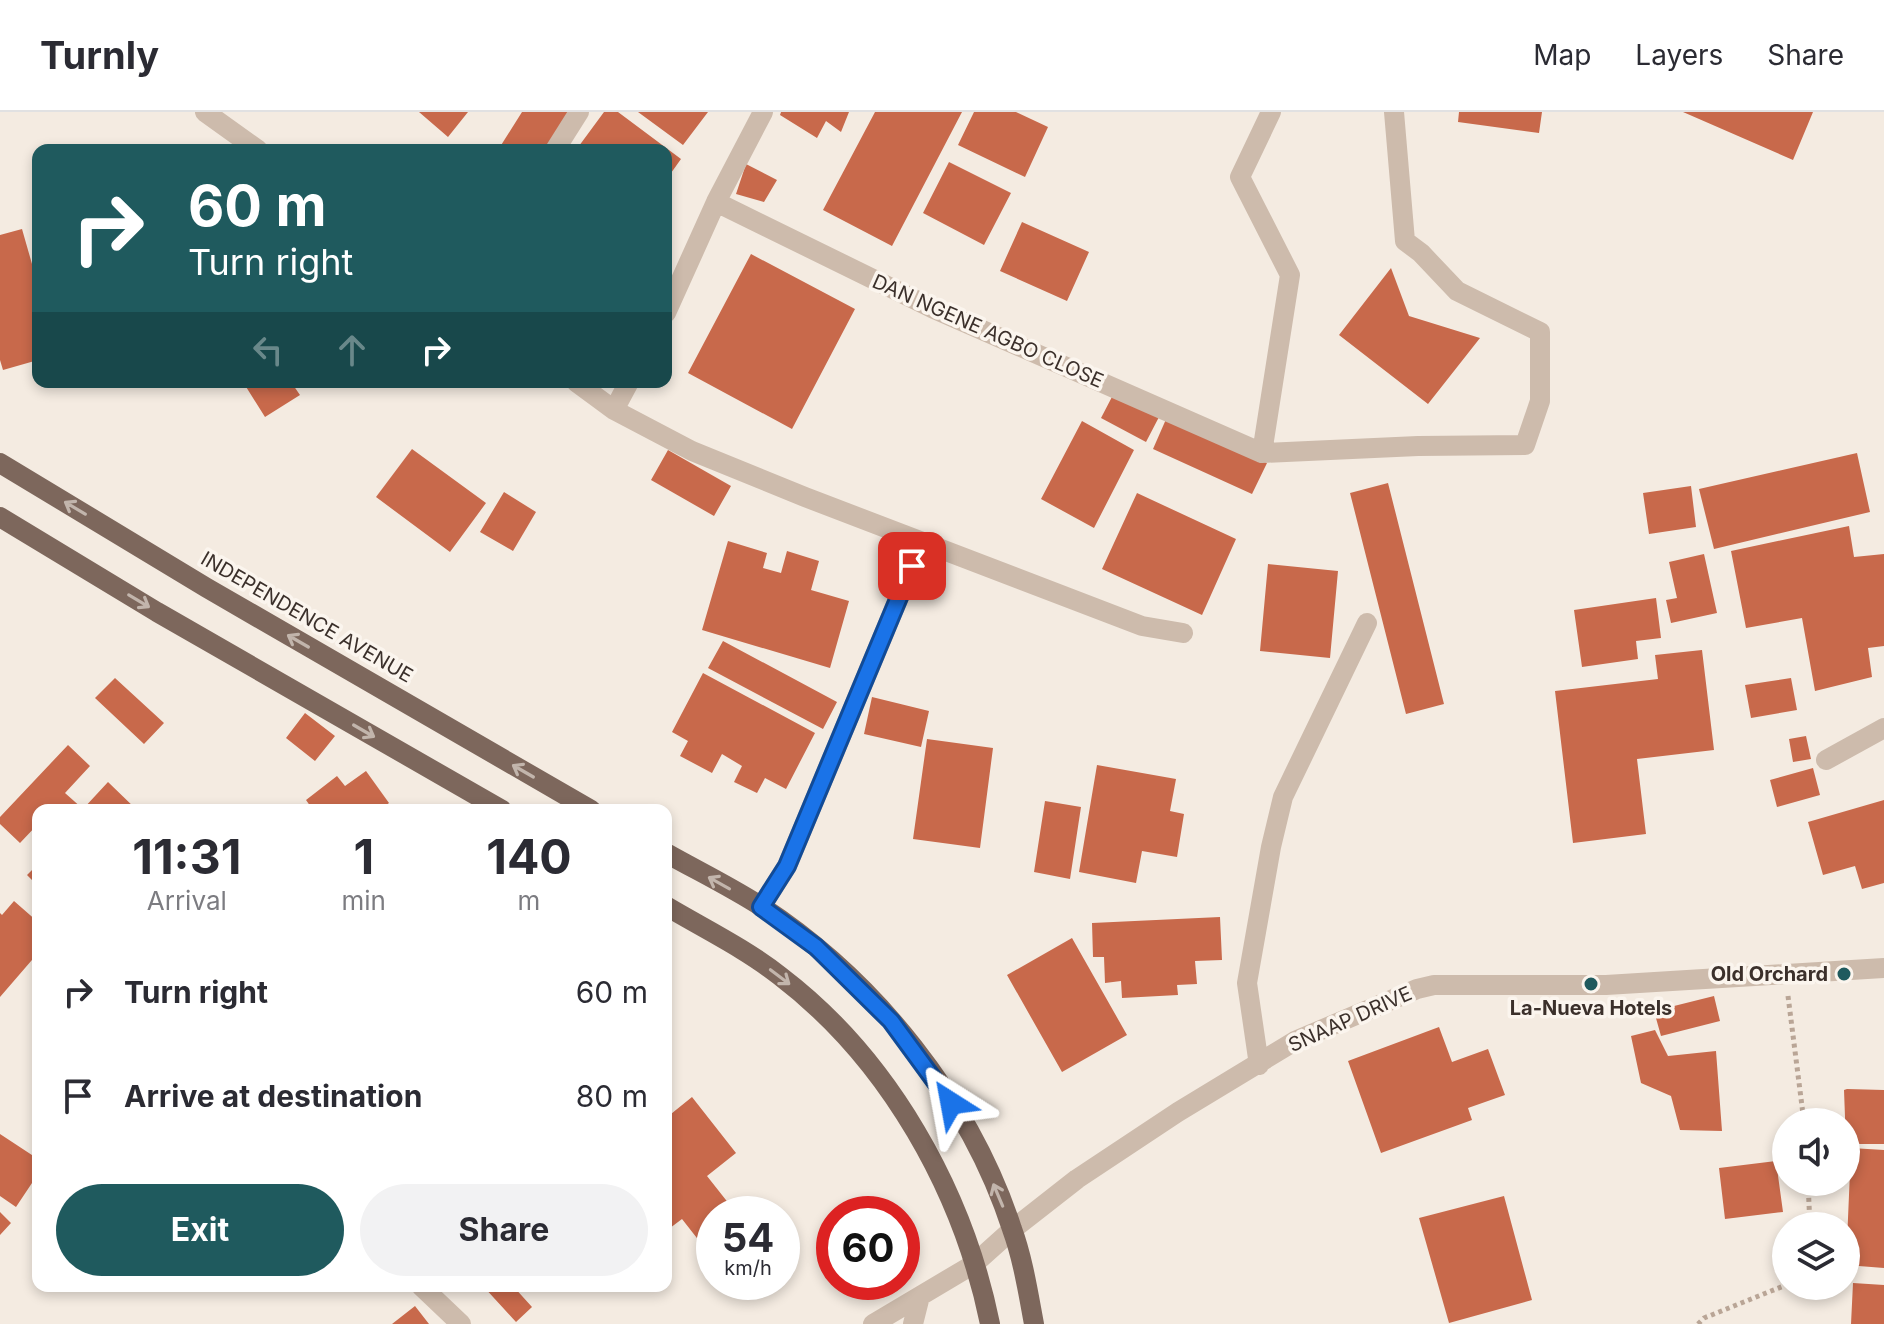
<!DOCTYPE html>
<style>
body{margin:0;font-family:Inter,sans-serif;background:#f2f2f3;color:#2b2b33;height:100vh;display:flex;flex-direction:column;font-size:30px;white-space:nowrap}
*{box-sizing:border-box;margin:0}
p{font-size:26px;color:#7c7c81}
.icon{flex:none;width:44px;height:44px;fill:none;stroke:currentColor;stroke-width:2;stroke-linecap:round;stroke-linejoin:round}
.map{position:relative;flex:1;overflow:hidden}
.details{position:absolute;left:32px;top:692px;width:640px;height:488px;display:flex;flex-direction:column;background:#fff;border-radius:16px;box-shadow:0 4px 12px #0003}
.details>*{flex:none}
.top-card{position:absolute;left:32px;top:32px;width:640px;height:244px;border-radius:16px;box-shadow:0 4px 12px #0003;background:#1f5a5e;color:#fff;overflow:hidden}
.buttons{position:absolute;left:1772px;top:996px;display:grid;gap:16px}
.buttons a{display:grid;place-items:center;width:88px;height:88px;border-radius:50%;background:#fff;box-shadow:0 4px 12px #0003;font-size:40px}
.speed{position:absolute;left:696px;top:1084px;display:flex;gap:16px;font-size:40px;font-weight:700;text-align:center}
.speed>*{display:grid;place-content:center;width:104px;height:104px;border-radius:50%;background:#fff;box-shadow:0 4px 12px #0003;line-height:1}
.speed small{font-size:20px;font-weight:400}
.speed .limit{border:12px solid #d22;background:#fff;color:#111}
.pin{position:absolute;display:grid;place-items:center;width:68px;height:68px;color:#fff;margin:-34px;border-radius:16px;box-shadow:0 4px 12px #0006}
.me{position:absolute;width:88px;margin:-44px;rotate:326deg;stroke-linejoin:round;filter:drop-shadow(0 0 6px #0008)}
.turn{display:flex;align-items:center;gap:28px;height:168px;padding:0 24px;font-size:36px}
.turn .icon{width:104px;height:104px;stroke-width:2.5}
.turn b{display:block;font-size:56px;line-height:68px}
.lanes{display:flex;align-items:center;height:76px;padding:0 24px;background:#0003;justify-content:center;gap:40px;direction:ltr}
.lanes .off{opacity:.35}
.eta{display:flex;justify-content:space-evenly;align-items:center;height:136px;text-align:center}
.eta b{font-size:48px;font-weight:700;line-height:56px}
.primary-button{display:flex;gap:16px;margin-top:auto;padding:16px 24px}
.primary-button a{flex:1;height:92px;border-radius:48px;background:#1f5a5e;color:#fff;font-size:32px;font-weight:700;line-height:92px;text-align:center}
.primary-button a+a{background:#f2f2f3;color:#2b2b33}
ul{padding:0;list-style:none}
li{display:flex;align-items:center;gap:24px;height:104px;padding:0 24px}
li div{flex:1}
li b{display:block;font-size:30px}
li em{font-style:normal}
header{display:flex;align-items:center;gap:48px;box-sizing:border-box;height:112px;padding:0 40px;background:#fff;border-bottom:2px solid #e1e1e2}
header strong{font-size:38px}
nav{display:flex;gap:44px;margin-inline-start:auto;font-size:28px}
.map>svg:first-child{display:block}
.building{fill:#c8694b}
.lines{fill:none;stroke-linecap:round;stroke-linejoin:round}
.path{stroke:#b9a596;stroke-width:5;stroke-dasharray:4 4;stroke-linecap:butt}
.minor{stroke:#cdbbac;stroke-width:20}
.major{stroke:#7d675c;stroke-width:20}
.oneway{stroke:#c2b5ac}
.route-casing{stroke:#114b97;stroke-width:20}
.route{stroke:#1a73e8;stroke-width:14}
.poi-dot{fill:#1f5a5e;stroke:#fbf5ee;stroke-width:3}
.labels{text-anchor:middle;stroke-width:7;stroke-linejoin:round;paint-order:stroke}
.street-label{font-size:20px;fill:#3b302b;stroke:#fbf5ee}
.poi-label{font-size:20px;font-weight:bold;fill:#3b302b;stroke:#fbf5ee;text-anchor:end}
</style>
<header>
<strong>Turnly</strong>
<nav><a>Map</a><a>Layers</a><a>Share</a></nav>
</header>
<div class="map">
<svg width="1884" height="1212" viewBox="0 0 1884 1212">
<rect width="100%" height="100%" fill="#f4ebe1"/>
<path class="building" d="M419,0h49l-20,25z
M522,0h51l-24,38h-51z
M604,0h14l63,47 -15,21v-30h-90z
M638,0h70l-25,33z
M781,0h68l-8,20 -15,-11 -9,17 -37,-23z
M875,0h87l-70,134 -69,-36z
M974,0h42l32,15 -23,50 -67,-32z
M1459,0h83l-3,21 -81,-11z
M1683,0h130l-20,48z
M949,50l62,31 -27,52 -61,-32z
M746,52l31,16 -13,22 -28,-8z
M1022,110l67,30 -22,49 -67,-30z
M22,117l16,56v75l-35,10 -3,-10v-125z
M751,142l104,55 -63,120 -104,-56z
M1391,156l18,48 71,22 -52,66 -89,-69z
M243,270h48l9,13 -35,22z
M1114,281l45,24 -13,25 -45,-24z
M1167,305l100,46 -15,31 -99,-45z
M1082,309l52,29 -40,78 -53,-29z
M412,337l74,54 -36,49 -74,-55z
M668,338l63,36 -17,30 -63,-36z
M1857,341l13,59 -156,37 -15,-60z
M1388,371l56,221 -38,10 -56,-221z
M1691,374l5,41 -47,7 -6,-41z
M504,380l32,20 -23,39 -33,-19z
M1137,381l99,46 -34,76 -100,-46z
M1849,414l5,31 30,-3v92l-16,2 4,29 -57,14 -13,-73 -56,10 -15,-77z
M728,429l39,12 -4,15 18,5 6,-22 32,10 -8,29 38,11 -19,67 -128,-38z
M1704,442l13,59 -46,10 -5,-23 11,-2 -8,-36z
M1268,452l70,7 -8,87 -70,-7z
M1656,486l5,40 -25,3 2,18 -56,8 -8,-57z
M723,529l114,61 -14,27 -115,-61z
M1702,538l12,100 -77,9 9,75 -73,9 -18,-152 103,-12 -3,-24z
M703,561l112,60 -29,56 -21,-11 -8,15 -23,-11 8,-16 -20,-12 -10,19 -32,-17 8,-15 -16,-9z
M115,566l49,45 -20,21 -49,-46z
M1791,566l6,32 -46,8 -6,-33z
M872,585l57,14 -8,36 -57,-13z
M305,601l30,23 -20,25 -29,-23z
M1806,624l5,23 -18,3 -4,-23z
M927,627l66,9 -13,100 -67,-9z
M68,633l22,21 -25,27 18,16 25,-27 29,28h-99v14l-18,19 -20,-19v-7z
M1097,653l79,14 -6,32 14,3 -7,43 -35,-6 -6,32 -57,-11z
M1813,656l7,27 -43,12 -7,-27z
M366,659l23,32 -9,7h-67l-7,-10 31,-24 8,10z
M1884,688v83l-22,6 -7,-23 -32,9 -15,-53z
M1045,689l36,6 -11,72 -36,-7z
M38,752v22l-11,-11z
M14,789l24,21v31l-38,44v-84l2,2z
M1220,805l2,43 -27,1 2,23 -20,1 1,10 -56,3 -1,-17 -16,2 -1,-26h-11l-1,-34z
M1072,826l55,97 -65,37 -55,-97z
M1714,884l6,25 -59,15 -7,-25z
M1439,915l13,35 36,-13 17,46 -37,13 4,12 -91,33 -33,-92z
M1655,918l13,26 48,-5 6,80 -42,-1 -9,-34 -30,-13 -10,-47z
M1847,977l37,1v54h-38l-2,-54z
M692,985l44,56 -29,23 30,38h-23v40l-3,2 -29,-37 -16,12v-113z
M0,1022l38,25v15l-22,33 -16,-11z
M1851,1036l33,2v118l-38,-3z
M1776,1049l7,51 -58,7 -6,-51z
M1504,1084l28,104 -83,23 -30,-105z
M0,1100l11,11 -11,12z
M1853,1171l31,2v39h-33z
M483,1174h30l19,21 -16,15z
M415,1194l14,18h-37z"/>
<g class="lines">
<path class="path" d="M1788,884l16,126
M1808,1070l2,44
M1698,1212l6,-6 82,-33"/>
<path class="minor" d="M205,0l53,38
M555,38l24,-38
M716,90l216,106 330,145 156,-7 107,-1 15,-44v-69l-83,-41 -36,-38 -16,-12 -11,-129
M666,201l50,-111 47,-90
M576,270l38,28 78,41 113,46 337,129 41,7
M614,298l15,-28
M1262,341l28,-178 -50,-98 31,-65
M1826,648l58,-32
M761,795l26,-41 125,-300
M1259,953l-12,-82 24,-136 12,-50 84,-174
M421,1174l40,38
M873,1212l101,-60 39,-35 64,-50 101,-67 117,-71 122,-52 17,-4h172l278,-17
M913,1212l7,-28"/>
<path class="major" d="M0,351l207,125 384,222
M0,405l157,95 345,198
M666,741c32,18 65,34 96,54 113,74 208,193 250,322 11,30 16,63 22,95
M666,794c37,22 80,43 114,70 109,83 183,215 210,348"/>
</g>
<defs><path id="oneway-shaft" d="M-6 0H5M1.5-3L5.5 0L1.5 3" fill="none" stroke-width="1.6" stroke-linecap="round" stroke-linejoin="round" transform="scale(2)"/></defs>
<g class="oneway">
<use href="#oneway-shaft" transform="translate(75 396) rotate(-149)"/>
<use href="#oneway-shaft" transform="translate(139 489) rotate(31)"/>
<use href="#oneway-shaft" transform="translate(298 529) rotate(-150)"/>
<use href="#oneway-shaft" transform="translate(364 619) rotate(30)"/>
<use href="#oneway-shaft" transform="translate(523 659) rotate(-150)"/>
<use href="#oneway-shaft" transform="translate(719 771) rotate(-151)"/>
<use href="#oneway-shaft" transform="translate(780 865) rotate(37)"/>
<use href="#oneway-shaft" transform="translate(998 1083) rotate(-113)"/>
</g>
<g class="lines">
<g class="route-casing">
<path id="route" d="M912,454l-125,300 -26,41 55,40 75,74 60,82"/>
</g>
<use href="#route" class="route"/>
</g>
<g class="poi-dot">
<circle cx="1844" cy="862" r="8"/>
<circle cx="1591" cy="872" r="8"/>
</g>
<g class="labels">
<g class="street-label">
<text transform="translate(988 219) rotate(24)" y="7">DAN NGENE AGBO CLOSE</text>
<text transform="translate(307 505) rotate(30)" y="7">INDEPENDENCE AVENUE</text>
<text transform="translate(1350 907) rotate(-24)" y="7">SNAAP DRIVE</text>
</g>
<g class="poi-label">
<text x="1828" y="869">Old Orchard</text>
<text x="1591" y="903" text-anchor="middle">La-Nueva Hotels</text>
</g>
</g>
</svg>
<div class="buttons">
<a><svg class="icon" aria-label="sound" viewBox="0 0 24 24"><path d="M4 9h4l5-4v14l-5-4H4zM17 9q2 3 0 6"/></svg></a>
<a><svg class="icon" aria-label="layers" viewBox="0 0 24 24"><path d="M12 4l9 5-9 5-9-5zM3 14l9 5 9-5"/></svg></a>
</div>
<div class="speed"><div>54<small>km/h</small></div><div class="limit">60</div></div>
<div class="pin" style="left:912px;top:454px;background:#d93025"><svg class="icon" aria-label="arrive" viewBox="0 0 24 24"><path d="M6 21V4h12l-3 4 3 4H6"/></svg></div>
<svg class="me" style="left:951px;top:991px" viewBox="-20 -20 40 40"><path d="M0-17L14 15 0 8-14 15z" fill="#1a73e8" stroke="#fff" stroke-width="4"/></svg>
<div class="top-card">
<div class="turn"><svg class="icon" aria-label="right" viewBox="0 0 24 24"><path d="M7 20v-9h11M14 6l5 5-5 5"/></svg><div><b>60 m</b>Turn right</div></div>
<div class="lanes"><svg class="icon off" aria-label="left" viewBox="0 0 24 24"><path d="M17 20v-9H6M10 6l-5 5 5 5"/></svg><svg class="icon off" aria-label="ahead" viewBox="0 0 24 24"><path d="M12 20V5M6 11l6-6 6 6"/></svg><svg class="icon" aria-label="right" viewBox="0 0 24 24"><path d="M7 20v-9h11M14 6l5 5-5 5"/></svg></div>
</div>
<section class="details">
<div class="eta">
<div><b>11:31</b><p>Arrival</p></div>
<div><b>1</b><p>min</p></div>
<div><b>140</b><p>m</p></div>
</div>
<ul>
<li><svg class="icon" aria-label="right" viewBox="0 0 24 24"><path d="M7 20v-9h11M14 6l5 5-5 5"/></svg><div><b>Turn right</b></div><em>60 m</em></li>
<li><svg class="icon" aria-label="arrive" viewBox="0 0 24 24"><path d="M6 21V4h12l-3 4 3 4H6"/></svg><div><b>Arrive at destination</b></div><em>80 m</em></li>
</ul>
<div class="primary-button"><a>Exit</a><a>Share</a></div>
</section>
</div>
